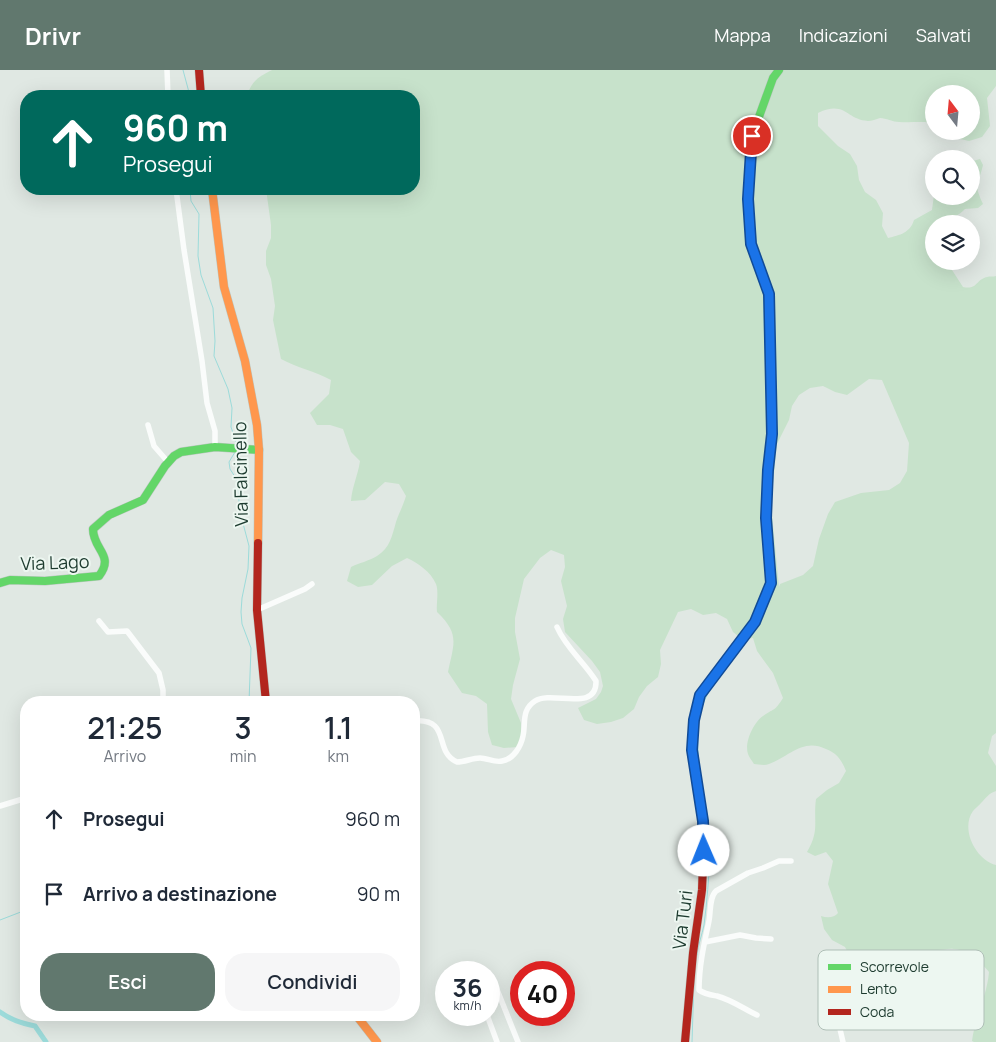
<!DOCTYPE html>
<html lang="it">
<style>
body{margin:0;font-family:Manrope,sans-serif;background:#f6f6f7;color:#1f2937;height:100vh;display:flex;flex-direction:column;font-size:19px;white-space:nowrap}
*{box-sizing:border-box;margin:0}
p{font-size:16px;color:#747a83}
.icon{flex:none;width:28px;height:28px;fill:none;stroke:currentColor;stroke-width:2;stroke-linecap:round;stroke-linejoin:round}
.map{position:relative;flex:1;overflow:hidden}
.drawer{position:absolute;left:20px;top:626px;width:400px;height:325px;display:flex;flex-direction:column;background:#fff;border-radius:20px;box-shadow:0 5px 20px #0002}
.drawer>*{flex:none}
.banner{position:absolute;left:20px;top:20px;width:400px;height:105px;border-radius:20px;box-shadow:0 5px 20px #0002;background:#00695c;color:#fff;overflow:hidden}
.needle{width:32px;rotate:344deg}
.tools{position:absolute;left:925px;top:15px;display:grid;gap:10px}
.tools a{display:grid;place-items:center;width:55px;height:55px;border-radius:50%;background:#fff;box-shadow:0 5px 20px #0002;font-size:25px}
.speed{position:absolute;left:435px;top:891px;display:flex;gap:10px;font-size:25px;font-weight:700;text-align:center}
.speed>*{display:grid;place-content:center;width:65px;height:65px;border-radius:50%;background:#fff;box-shadow:0 5px 20px #0002;line-height:1}
.speed small{font-size:12px;font-weight:400}
.speed .limit{border:8px solid #d22;background:#fff;color:#111}
.pin{position:absolute;display:grid;place-items:center;width:42px;height:42px;color:#fff;margin:-21px;border:2px solid #fff;border-radius:50%;box-shadow:0 1px 5px #0007}
.me{position:absolute;width:55px;margin:-28px;rotate:359deg;stroke-linejoin:round;filter:drop-shadow(0 0 4px #0008)}
.turn{display:flex;align-items:center;gap:18px;height:105px;padding:0 20px;font-size:22px}
.turn .icon{width:65px;height:65px;stroke-width:2.5}
.turn b{display:block;font-size:35px;line-height:42px}
.eta{display:flex;justify-content:space-evenly;align-items:center;height:85px;text-align:center}
.eta b{font-size:30px;font-weight:600;line-height:35px}
.button{display:flex;gap:10px;margin-top:auto;padding:10px 20px}
.button a{flex:1;height:58px;border-radius:20px;background:#61786e;color:#fff;font-size:20px;font-weight:600;line-height:58px;text-align:center}
.button a+a{background:#f6f6f7;color:#1f2937}
ul{padding:0;list-style:none}
li{display:flex;align-items:center;gap:15px;height:75px;padding:0 20px}
li div{flex:1}
li b{display:block;font-size:19px}
li em{font-style:normal}
header{display:flex;align-items:center;gap:30px;box-sizing:border-box;height:70px;padding:0 25px;background:#61786e;color:#fff}
header strong{font-size:24px}
nav{display:flex;gap:28px;margin-inline-start:auto;font-size:18px}
.map>svg:first-child{display:block}
.green{fill:#c7e2cb;fill-rule:evenodd}
.lines{fill:none;stroke-linecap:round;stroke-linejoin:round}
.stream{stroke:#9cdbda;stroke-width:1}
.canal{stroke:#9cdbda;stroke-width:5}
.fast-casing{stroke:#bcc7c1;stroke-width:9}
.slow-casing{stroke:#bcc7c1;stroke-width:9}
.jam-casing{stroke:#bcc7c1;stroke-width:9}
.street{stroke:#fafcfb;stroke-width:5.5}
.fast{stroke:#63d668;stroke-width:8}
.slow{stroke:#ff974d;stroke-width:8}
.jam{stroke:#b3261e;stroke-width:8}
.route-casing{stroke:#114b97;stroke-width:12}
.route{stroke:#1a73e8;stroke-width:9}
.labels{text-anchor:middle;stroke-width:4;stroke-linejoin:round;paint-order:stroke}
.street-label{font-size:18px;fill:#1d3b2f;stroke:#edf7f1}
.key{fill:#edf7f1;stroke:#afbfb7;stroke-width:1}
.key-label{font-size:14px;fill:#1d3b2f}
</style>
<header>
<strong>Drivr</strong>
<nav><a>Mappa</a><a>Indicazioni</a><a>Salvati</a></nav>
</header>
<div class="map">
<svg width="996" height="972" viewBox="0 0 996 972">
<rect width="100%" height="100%" fill="#e0e8e3"/>
<path class="green" d="M272,0h724v16l-9,12 3,28 -8,11 -13,4 -13,-3 -6,-7h21v-37h-37v29c-12,-2 -23,0 -35,-1 -6,0 -13,-4 -19,-4 -4,1 -8,3 -12,3 -22,-1 -22,-21 -50,-8v13l20,20 12,8 7,12 2,14 6,12 11,8 7,13 -1,13 6,12c12,-3 22,-5 26,-18l18,-10 2,-15v1h37v-31l2,-4 7,-2 3,6c-5,21 -10,17 0,39l-5,4 -13,1c-6,7 -14,8 -20,15h-11v37h11l7,9 11,17c15,3 12,-7 24,-10 3,-1 6,0 9,-1v457l-4,3 -4,17 8,13v25c-7,2 -10,7 -15,12 -2,3 -6,5 -8,8 -13,18 3,49 23,54v177h-22l-2,-1c3,-24 15,-45 17,-69 -8,-10 -21,-22 -35,-23 -5,-1 -11,1 -16,1 -7,0 -16,-1 -23,3 -11,7 -15,21 -24,31l-13,2 -10,-9 -11,-7 -12,-23 -13,-7 -8,-11 -3,-13c6,2 13,2 17,-3l-10,-29 5,-23 -7,-9 -11,4 -8,-4c13,-22 6,-30 9,-53l11,-9 12,-7 7,-12c-4,-10 -9,-18 -20,-22 -23,-11 -36,7 -57,15 -5,2 -11,0 -15,0 -2,-3 -5,-7 -6,-10 -4,-12 6,-32 15,-38 13,-9 11,-4 20,-18l-10,-25 -16,-22 -4,-13 -10,2 -10,-8 -6,-13 -11,-6 -13,2 -12,-6 -13,3 -18,38 1,14 -3,13 -11,9 -8,11 -5,12 -11,9 -12,4 -14,2 -13,-4 -6,-12 18,-9 5,-7 2,-6 -3,-14 -8,-11 -27,-29 -2,-13 4,-13 -6,-25 4,-14 -1,-12 -13,-5 -11,8 -16,21 -9,39v14l5,27 -7,26 -2,14 10,24v13l-3,11 -14,1 -12,-3 -4,-13 -1,-28 -11,-8 -14,-3 -14,-21c6,-29 12,-38 -11,-60 -1,-8 2,-20 -1,-28 -5,-12 -18,-21 -29,-26l-15,8 -20,19 -14,2 -11,-6 4,-14c8,-4 18,-6 26,-11 13,-8 15,-20 19,-34 3,-9 7,-16 10,-26l-7,-12 -14,-2 -20,18 -14,1c1,-14 7,-26 9,-40l-9,-9 -8,-23 -13,-4h-13l-7,-12 19,-19 2,-14c-16,-9 -34,-12 -50,-21l-8,-39 2,-14 -4,-27 -5,-14v-14l5,-13v-13l-5,-36h148v-93h-167c5,-15 11,-19 25,-26zM869,309l13,1 27,63 -2,28 -7,12 -11,7 -28,3 -26,9 -7,12 -9,25 -6,27 -10,9 -23,9 -1,3 -8,-83 6,-60 12,-24 3,-14 7,-11 11,-7 13,-2 12,6 12,3z"/>
<g class="lines">
<path class="stream" d="M183,0l7,26
M190,119l1,12 8,13 -1,42 3,19 12,33 2,33 -1,15 14,33 4,19 -1,19 6,18
M235,382l-6,10 1,7 7,11 3,32 9,34 -1,23 -6,29 -1,14 1,12 9,24 -2,54
M0,850l26,-10
M697,885c1,-10 5,-20 7,-30 3,-23 5,-48 6,-72 0,-46 -19,-94 -10,-140 3,-12 9,-21 14,-31
M692,972l2,-61"/>
<path class="canal" d="M0,942c11,8 21,11 35,14l11,16"/>
<g class="fast-casing">
<path id="fast" d="M749,109l3,-43 21,-58 6,-8
M0,513l10,-3 35,1 54,-5c16,-21 -6,-26 -6,-47l16,-14 34,-15 22,-34 9,-10 7,-4 34,-5 44,3
M704,767l-1,-16 -11,-71 2,-30 6,-25 55,-73 16,-36"/>
</g>
<g class="slow-casing">
<path id="slow" d="M212,119l12,98 21,74 12,64 2,25 -1,93
M771,516l-5,-68 2,-48 4,-36 -1,-49
M356,945l21,27"/>
</g>
<g class="jam-casing">
<path id="jam" d="M199,0l2,26
M749,109l-1,20 3,45 18,50 2,91
M258,473l-1,67 9,92
M685,972l8,-89 9,-63 2,-53"/>
</g>
<path class="street" d="M167,0l1,26
M176,119l8,61 18,111 5,42 8,28v17
M148,355l6,21 14,16
M257,540l48,-21 7,-5
M99,551l9,11 19,-1 32,42 4,17v12
M414,651c38,-3 19,31 43,41 8,0 15,-4 23,-4 7,0 15,5 22,3 12,-2 19,-15 21,-25 3,-13 -2,-26 12,-35 17,-11 62,12 61,-20 -12,-19 -30,-33 -39,-54
M0,736l26,-8
M705,872l35,-7 16,3 15,1
M492,907l26,65
M487,945l10,27
M757,945c-13,-6 -25,-15 -40,-19 -6,-1 -13,-2 -18,-6 0,-24 5,-46 10,-69 2,-10 0,-23 7,-30l32,-18 15,-5 16,-7h12
M843,972l-3,-13 1,-3 19,-11 5,1"/>
<use href="#fast" class="fast"/>
<use href="#slow" class="slow"/>
<use href="#jam" class="jam"/>
</g>
<g class="lines">
<g class="route-casing">
<path id="route" d="M704,781l-1,-30 -11,-71 2,-30 6,-25 55,-73 16,-39 -5,-65 2,-48 4,-36 -3,-140 -18,-50 -3,-45 4,-63"/>
</g>
<use href="#route" class="route"/>
</g>
<g class="labels">
<g class="street-label">
<text transform="translate(241 404) rotate(-91)" y="6">Via Falcinello</text>
<text transform="translate(55 493) rotate(-2)" y="6">Via Lago</text>
<text transform="translate(683 850) rotate(-83)" y="6">Via Turi</text>
</g>
</g>
<rect x="818" y="880" width="166" height="80" rx="8" class="key"/>
<rect x="828" y="894" width="23" height="6" fill="#63d668"/>
<rect x="828" y="916" width="23" height="7" fill="#ff974d"/>
<rect x="828" y="939" width="23" height="6" fill="#b3261e"/>
<g class="key-label">
<text x="860" y="902">Scorrevole</text>
<text x="860" y="924">Lento</text>
<text x="860" y="947">Coda</text>
</g>
</svg>
<div class="tools">
<a><svg class="needle" viewBox="-14 -14 28 28"><path d="M0-13l5 13h-10z" fill="#e53935"/><path d="M0 13l5-13h-10z" fill="#747a83"/></svg></a>
<a><svg class="icon" aria-label="search" viewBox="0 0 24 24"><circle cx="10" cy="10" r="6"/><path d="M15 15l6 6"/></svg></a>
<a><svg class="icon" aria-label="layers" viewBox="0 0 24 24"><path d="M12 4l9 5-9 5-9-5zM3 14l9 5 9-5"/></svg></a>
</div>
<div class="speed"><div>36<small>km/h</small></div><div class="limit">40</div></div>
<div class="pin" style="left:752px;top:66px;background:#d93025"><svg class="icon" aria-label="arrive" viewBox="0 0 24 24"><path d="M6 21V4h12l-3 4 3 4H6"/></svg></div>
<svg class="me" style="left:704px;top:781px" viewBox="-20 -20 40 40"><circle r="19" fill="#fff"/><path d="M0-13L10 11 0 6-10 11z" fill="#1a73e8"/></svg>
<div class="banner">
<div class="turn"><svg class="icon" aria-label="ahead" viewBox="0 0 24 24"><path d="M12 20V5M6 11l6-6 6 6"/></svg><div><b>960 m</b>Prosegui</div></div>
</div>
<section class="drawer">
<div class="eta">
<div><b>21:25</b><p>Arrivo</p></div>
<div><b>3</b><p>min</p></div>
<div><b>1.1</b><p>km</p></div>
</div>
<ul>
<li><svg class="icon" aria-label="ahead" viewBox="0 0 24 24"><path d="M12 20V5M6 11l6-6 6 6"/></svg><div><b>Prosegui</b></div><em>960 m</em></li>
<li><svg class="icon" aria-label="arrive" viewBox="0 0 24 24"><path d="M6 21V4h12l-3 4 3 4H6"/></svg><div><b>Arrivo a destinazione</b></div><em>90 m</em></li>
</ul>
<div class="button"><a>Esci</a><a>Condividi</a></div>
</section>
</div>
